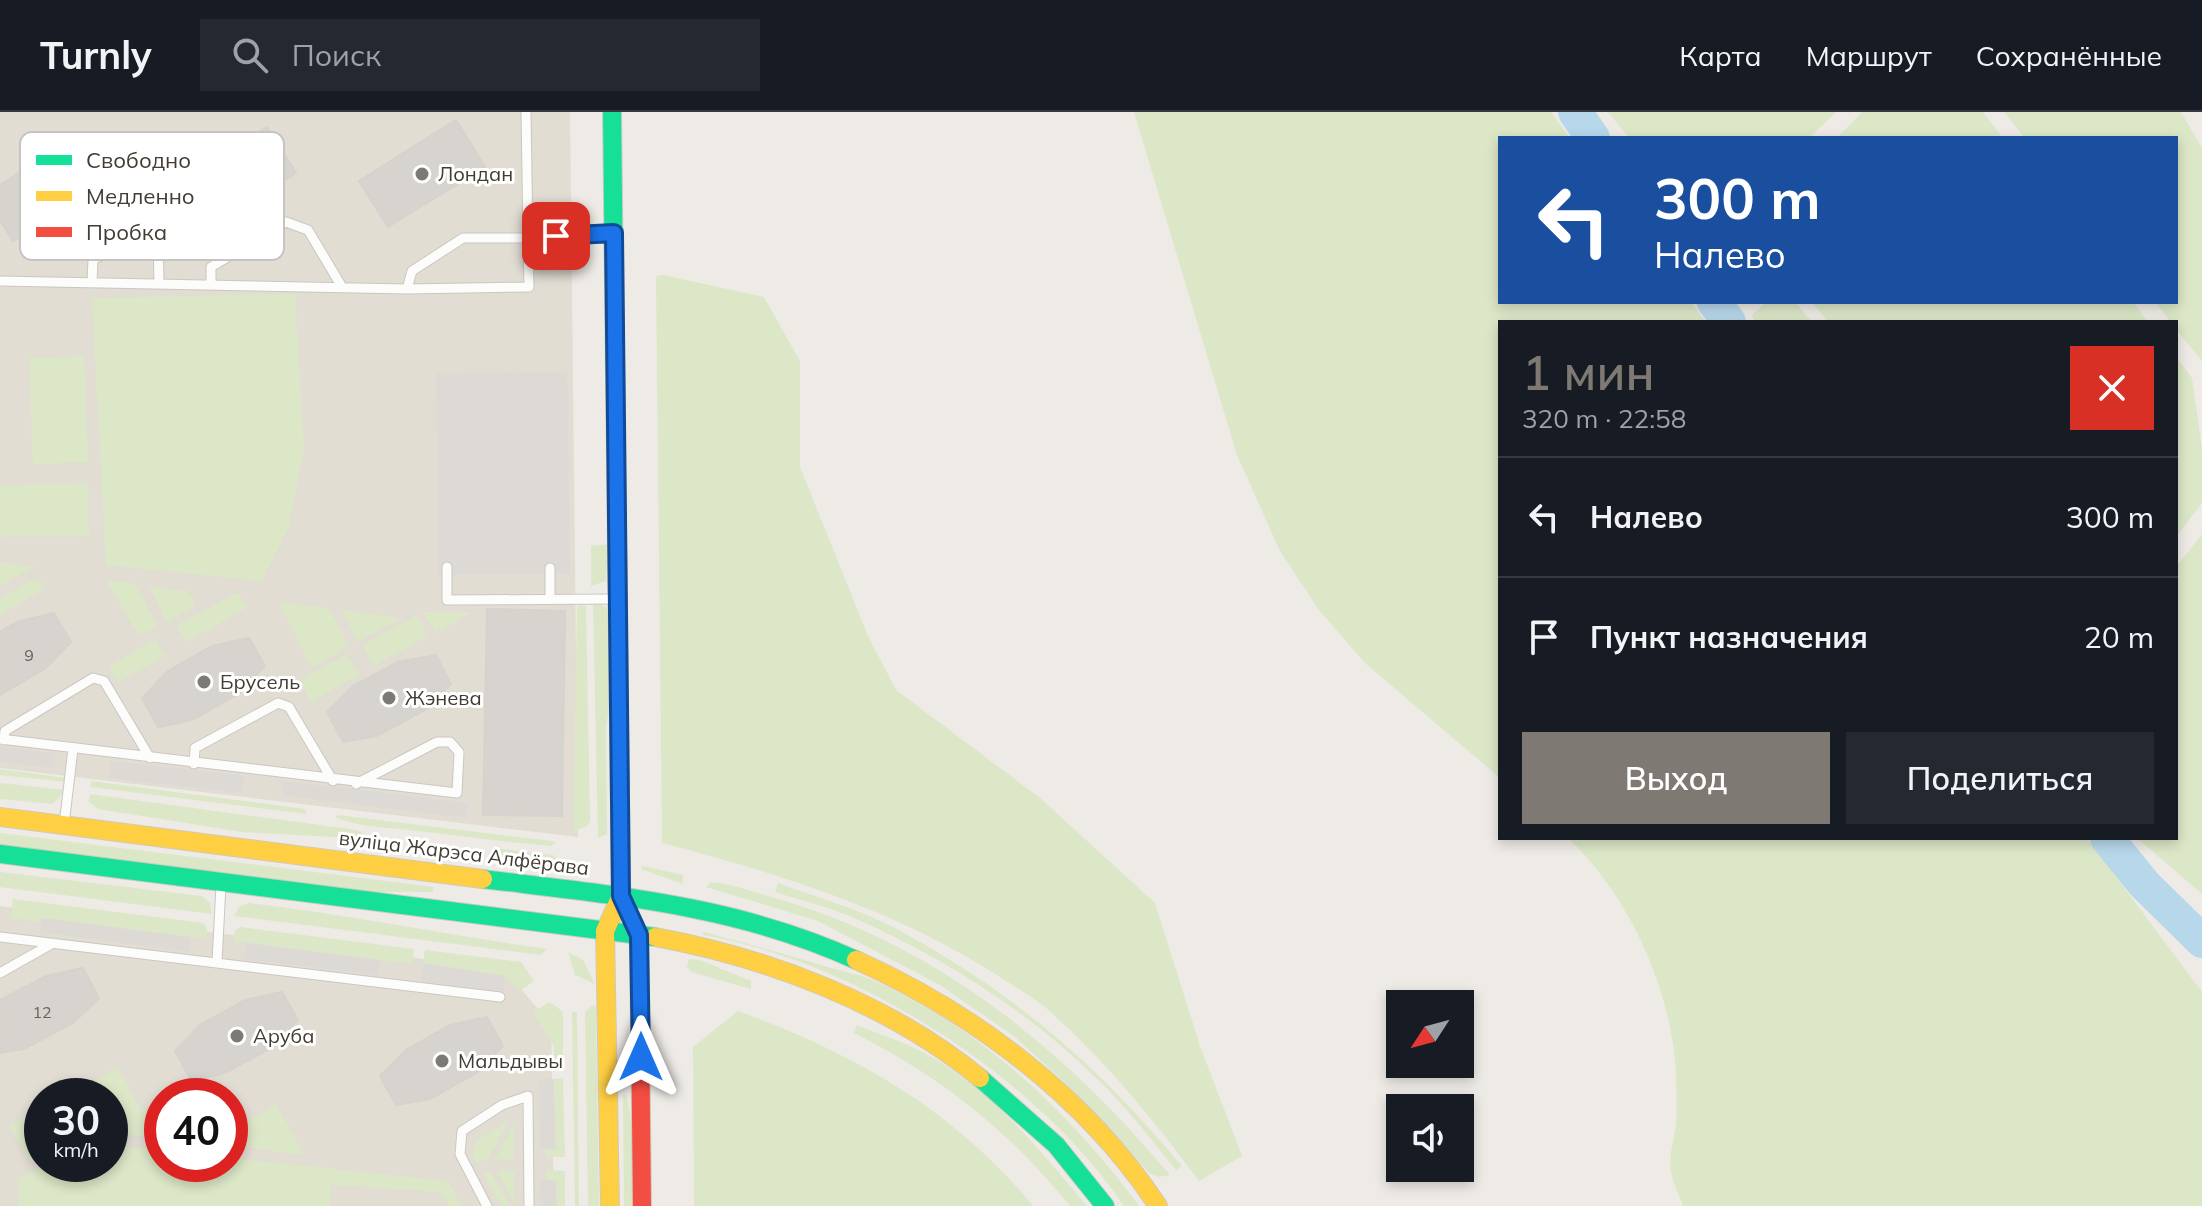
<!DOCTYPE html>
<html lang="ru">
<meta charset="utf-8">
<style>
body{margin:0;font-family:Mulish,sans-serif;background:#242831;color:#f1f3f6;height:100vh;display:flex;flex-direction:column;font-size:30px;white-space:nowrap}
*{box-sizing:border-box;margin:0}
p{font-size:26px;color:#9ea1a6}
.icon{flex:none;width:44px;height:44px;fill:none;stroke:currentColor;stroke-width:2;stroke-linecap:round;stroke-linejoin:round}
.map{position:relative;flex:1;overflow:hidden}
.drawer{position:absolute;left:1498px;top:208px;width:680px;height:520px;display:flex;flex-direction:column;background:#171b24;border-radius:0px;box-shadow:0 4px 12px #0003}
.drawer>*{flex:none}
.banner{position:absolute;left:1498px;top:24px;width:680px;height:168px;border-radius:0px;box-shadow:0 4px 12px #0003;background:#1a4fa0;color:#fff;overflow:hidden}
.needle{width:52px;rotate:234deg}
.tools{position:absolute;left:1386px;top:878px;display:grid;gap:16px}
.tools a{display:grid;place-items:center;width:88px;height:88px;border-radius:0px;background:#171b24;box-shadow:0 4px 12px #0003;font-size:40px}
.speed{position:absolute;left:24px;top:966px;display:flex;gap:16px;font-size:40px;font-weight:700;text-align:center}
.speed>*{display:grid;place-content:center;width:104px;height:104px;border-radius:50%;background:#171b24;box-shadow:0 4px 12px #0003;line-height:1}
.speed small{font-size:20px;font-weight:400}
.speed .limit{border:12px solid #d22;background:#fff;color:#111}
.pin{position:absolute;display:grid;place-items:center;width:68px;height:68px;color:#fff;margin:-34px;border-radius:16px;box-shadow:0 4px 12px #0006}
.me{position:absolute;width:88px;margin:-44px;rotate:0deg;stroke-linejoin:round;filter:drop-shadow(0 0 6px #0008)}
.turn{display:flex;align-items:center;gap:28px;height:168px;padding:0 24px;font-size:36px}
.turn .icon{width:104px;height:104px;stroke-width:2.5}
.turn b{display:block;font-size:56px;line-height:68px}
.round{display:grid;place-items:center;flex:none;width:84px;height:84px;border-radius:0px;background:#242831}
.headline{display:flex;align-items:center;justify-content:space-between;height:136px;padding:0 24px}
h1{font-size:48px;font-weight:600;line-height:60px;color:#7e7972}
.cta{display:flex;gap:16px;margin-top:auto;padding:16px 24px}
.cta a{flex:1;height:92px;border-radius:0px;background:#7e7972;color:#fff;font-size:32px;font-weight:600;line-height:92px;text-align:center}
.cta a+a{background:#242831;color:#f1f3f6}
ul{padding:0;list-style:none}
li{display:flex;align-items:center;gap:24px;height:120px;padding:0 24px;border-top:2px solid #363941}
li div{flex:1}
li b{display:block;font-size:30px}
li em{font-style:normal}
header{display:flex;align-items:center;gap:48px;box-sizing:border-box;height:112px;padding:0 40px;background:#171b24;border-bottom:2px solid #363941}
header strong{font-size:38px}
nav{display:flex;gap:44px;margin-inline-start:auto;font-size:28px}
.search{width:560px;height:72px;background:#242831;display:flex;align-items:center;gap:20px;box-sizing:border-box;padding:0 28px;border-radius:0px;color:#9ea1a6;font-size:30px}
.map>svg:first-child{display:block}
.residential{fill:#e1ddd3;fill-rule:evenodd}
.green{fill:#dbe7c7}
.parking{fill:#dddad6}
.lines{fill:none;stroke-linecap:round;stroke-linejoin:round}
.river{stroke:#b7d7ea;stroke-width:34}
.building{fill:#d7d4cf;stroke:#d6d2cc;stroke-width:2}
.lane-casing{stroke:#cac7c2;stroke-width:11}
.fast-casing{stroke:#cecabf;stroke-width:20}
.slow-casing{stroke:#cecabf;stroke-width:20}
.jam-casing{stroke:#cecabf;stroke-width:20}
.lane{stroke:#fcfcfb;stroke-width:9}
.fast{stroke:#16e098;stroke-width:18}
.slow{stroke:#ffcf43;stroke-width:18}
.jam{stroke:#f24e42;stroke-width:18}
.route-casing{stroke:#114b97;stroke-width:20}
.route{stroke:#1a73e8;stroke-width:14}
.poi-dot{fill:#7e7972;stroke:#fff;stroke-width:3}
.labels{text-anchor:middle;stroke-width:6;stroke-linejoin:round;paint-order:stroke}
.number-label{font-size:16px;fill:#68635b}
.poi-label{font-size:20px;fill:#423c33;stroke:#fff;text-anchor:start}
.street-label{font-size:20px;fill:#423c33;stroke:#fff}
.key{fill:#fff;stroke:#c6c4c2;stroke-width:2}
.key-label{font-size:22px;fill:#423c33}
</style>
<header>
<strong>Turnly</strong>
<div class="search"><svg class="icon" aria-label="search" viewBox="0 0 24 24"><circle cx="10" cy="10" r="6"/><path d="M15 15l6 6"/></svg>Поиск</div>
<nav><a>Карта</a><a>Маршрут</a><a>Сохранённые</a></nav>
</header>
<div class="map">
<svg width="2202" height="1094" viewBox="0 0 2202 1094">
<rect width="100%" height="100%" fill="#eeebe6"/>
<path class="residential" d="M0,0h570l8,725 -578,-69z
M0,794l504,63 47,55 3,182h-554zM42,984h68v68h-68zM162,984h68v68h-68z"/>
<path class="green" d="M1134,0h417l19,26h-70v164h191l15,20h-206v456l-135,-115 -46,-53 -39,-59 -43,-96z
M1608,0h228l-27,26h-180z
M1862,0h121l20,26h-166z
M2004,0h177l21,36v213l-26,-32v-7h-5l-16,-20h21v-164h-151z
M663,163l101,22 36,64v106l68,169 28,54 144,108 115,105 45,143 42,110 -43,25c-46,-62 -95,-122 -153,-173 -14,-12 -31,-21 -46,-31 -103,-67 -220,-103 -338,-134l-6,-567z
M295,182l9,155 -16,80 -26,52 -156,-16 -14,-267z
M1766,190h29l17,20h-56l-5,-6z
M1812,190h321l15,20h-320z
M84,244l4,106 -55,2 -4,-106z
M2176,245l16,21 10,72v53l-26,34z
M88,371l1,53 -89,1v-52z
M2202,422v360l-65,-56h39v-271z
M609,432l-3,37 -15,5v-40z
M0,450l34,5 -34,19z
M33,468l7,1 5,8 -45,26v-17z
M106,468l29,4 23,42 -19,10z
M149,475l39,4 8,15 -29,16z
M238,480l9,16 -61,34 -9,-17z
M280,491l49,5 20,38 -37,22z
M599,491l8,5 8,60 -9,60 1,106 -9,4 -5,-233z
M586,493l4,216 -3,5 -14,6 4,-226z
M342,498l60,8 -44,24z
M423,500h49l-36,21z
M417,503l11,21 -54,30 -12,-21z
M156,527l9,17 -47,26 -9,-16z
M347,542l12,21 -48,27 -12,-22z
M0,657l66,9v4l-66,-7z
M91,669l214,28 2,5 -216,-27z
M0,671l66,7 -13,14 -53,-5z
M90,682l267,36 16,9 -131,-7 -144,-23 -9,-7z
M338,703l214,26 4,1 -5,4c-48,-4 -95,-11 -143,-16 -23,-3 -52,-3 -73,-13z
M0,721l434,54 -1,5h-69l-364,-45z
M1568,726h519l115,154v214h-519c-4,-11 -10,-23 -12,-35 -3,-14 4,-34 5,-48 1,-16 0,-34 0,-50 -5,-85 -46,-176 -108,-235z
M494,736l59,7 3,3 -2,12 -66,-16z
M642,754l41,9v9l-42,-15z
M0,760l202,24 8,7 2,11 -212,-27z
M711,770c23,2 48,12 71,18 158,47 284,151 388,275l-12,2 -9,-4 -85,-91 -49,-45 -75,-52 -122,-64 -112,-34z
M778,771c40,15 82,26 119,46 118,64 200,136 285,237l-6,4c-19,-23 -38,-48 -59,-71 -71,-76 -165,-138 -261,-180 -26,-12 -54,-18 -81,-27z
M13,787l190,24 4,5 -1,11 -164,-21 -1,4 -30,-4z
M249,791c100,12 198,32 298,46l-6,6 -307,-39 6,-10z
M240,815l174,22 -2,15 -178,-23 1,-10z
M704,820c40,10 78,22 117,33 19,6 40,9 58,18 104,47 193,132 260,223h-15c-87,-129 -268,-245 -421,-271z
M425,838l96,12 13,19 -14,10 -15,-15 -82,-13z
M568,840l15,8 12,24 -20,-9z
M689,847l11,1 51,21v8l-60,-17 -4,-5z
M550,890l13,10v58h-9v-23l-21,-35z
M592,893l4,1 3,200h-11l-3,-194z
M738,899c114,41 218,100 295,195h-339l-1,-159z
M572,900h5l2,194h-4z
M857,913c19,8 39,14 57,23 71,33 124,100 173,158h-17c-61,-75 -130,-130 -216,-173z
M118,955l21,40 14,4 9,16v12l-40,-5 -12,-22v-16h-9l-8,-14z
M563,966l2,79h-19v-8l10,-1 -2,-69z
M623,983h4l9,57 1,54h-13z
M276,992l28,51 -74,-10v-15z
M42,995v50l-11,6 -22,-37z
M509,1009l-20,37 -12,6 -5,-9 4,-15z
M514,1011l-1,36 -18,1z
M110,1034l52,5v13h68v-6l218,23 14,25h-13l-8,-14 -110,-7v21h-312v-28l26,-14h65z
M501,1058l13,2 1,33 -17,-32z
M546,1058l19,1v35h-8l-1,-25h-9z
M486,1060l6,2 18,32h-9l-18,-32z"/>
<path class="parking" d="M567,260l3,201 -131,1 -3,-201z
M0,635l53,6 -2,15 -51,-6z
M111,649l134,15 -3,17 -134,-15z
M283,669l185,22 -2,15 -184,-23z
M42,806l148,19 -1,15 -149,-20z
M246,831l134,17 -2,15 -134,-16z
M423,851l82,13 -2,16 -82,-11z
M539,967h15l2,70h-16z
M556,1068l1,26h-16l-1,-25z"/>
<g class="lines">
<path class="river" d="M1575,0l18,26
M1714,190l15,20
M2107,726l37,46 58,57"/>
</g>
<path class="building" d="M456,8l29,47 -97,60 -29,-46z
M267,15l29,46 -97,61 -29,-47z
M80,22l30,46 -97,61 -13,-21v-35z
M487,497l78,2 -3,205 -79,-1z
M54,501l17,29 -25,26 -46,27v-63l17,-10z
M249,526l16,28 -25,27 -48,27 -34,7 -16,-29 26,-27 44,-25z
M436,543l15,29 -26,26 -48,26 -34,6 -16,-30 26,-26 45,-24z
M83,856l16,30 -26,25 -49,26 -24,4v-53l46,-24z
M282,880l16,28 -25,27 -48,26 -34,7 -16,-29 25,-26 45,-25z
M487,905l16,29 -25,26 -48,27 -34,6 -16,-29 26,-26 44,-25z"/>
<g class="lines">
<g class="lane-casing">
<path id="lane" d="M0,169l407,8 122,-2 -1,-49 82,-5
M92,171l1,-24 65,-25 1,50
M211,172v-17l75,-45 22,8 34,57
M407,177l5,-18 51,-33h65l-2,-126
M447,455v33l168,-1
M550,456v30
M0,627l457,54 2,-41 -9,-10h-13l-81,42
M4,628l1,-9 88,-53 11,3 46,77
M194,652l1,-16 83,-45 11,4 44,74
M64,713l9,-76
M0,825l500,60
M217,850l4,-77
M0,861l53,-30
M487,1094l-27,-52 2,-23 40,-26 26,-9 1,110"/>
</g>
<g class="fast-casing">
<path id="fast" d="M612,0l7,611
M0,742l655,83
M483,767c129,16 253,26 373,81
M980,966l76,67 49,61"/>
</g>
<g class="slow-casing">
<path id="slow" d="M0,705l483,62
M655,825c114,21 235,67 325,141
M856,848c118,53 230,137 302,246
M610,1094l-5,-275 16,-35 -2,-173"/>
</g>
<g class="jam-casing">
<path id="jam" d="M632,809l7,14 3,271"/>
</g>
<use href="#lane" class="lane"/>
<use href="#fast" class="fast"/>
<use href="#slow" class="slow"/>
<use href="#jam" class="jam"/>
</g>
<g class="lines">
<g class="route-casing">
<path id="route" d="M556,124l58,-3 7,663 18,39 2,122"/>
</g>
<use href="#route" class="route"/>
</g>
<g class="poi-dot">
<circle cx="422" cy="62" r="8"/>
<circle cx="204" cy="570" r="8"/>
<circle cx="389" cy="586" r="8"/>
<circle cx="237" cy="924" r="8"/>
<circle cx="442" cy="949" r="8"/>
</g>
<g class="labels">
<g class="number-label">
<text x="29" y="549">9</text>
<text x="42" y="906">12</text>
</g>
<g class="poi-label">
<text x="438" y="69">Лондан</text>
<text x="220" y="577">Брусель</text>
<text x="405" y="593">Жэнева</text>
<text x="253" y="931">Аруба</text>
<text x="458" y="956">Мальдывы</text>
</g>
<g class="street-label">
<text transform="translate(464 741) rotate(7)" y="7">вуліца Жарэса Алфёрава</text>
</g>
</g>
<rect x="20" y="20" width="264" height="128" rx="12" class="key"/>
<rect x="36" y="43" width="36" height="10" fill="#16e098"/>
<rect x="36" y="79" width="36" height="10" fill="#ffcf43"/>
<rect x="36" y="115" width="36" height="10" fill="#f24e42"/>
<g class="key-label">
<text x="86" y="56">Свободно</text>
<text x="86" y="92">Медленно</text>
<text x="86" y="128">Пробка</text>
</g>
</svg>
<div class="tools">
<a><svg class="needle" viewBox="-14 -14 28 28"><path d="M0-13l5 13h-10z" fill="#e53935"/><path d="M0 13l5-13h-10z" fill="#9ea1a6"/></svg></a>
<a><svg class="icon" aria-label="sound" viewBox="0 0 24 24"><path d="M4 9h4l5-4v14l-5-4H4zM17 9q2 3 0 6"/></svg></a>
</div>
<div class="speed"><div>30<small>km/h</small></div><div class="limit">40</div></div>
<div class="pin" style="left:556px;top:124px;background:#d93025"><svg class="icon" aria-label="arrive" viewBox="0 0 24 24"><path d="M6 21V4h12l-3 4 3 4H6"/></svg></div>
<svg class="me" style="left:641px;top:945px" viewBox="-20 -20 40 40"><path d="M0-17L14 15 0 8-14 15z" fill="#1a73e8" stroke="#fff" stroke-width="4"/></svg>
<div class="banner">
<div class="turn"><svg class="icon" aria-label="left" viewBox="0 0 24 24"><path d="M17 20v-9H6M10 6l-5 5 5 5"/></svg><div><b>300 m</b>Налево</div></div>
</div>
<section class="drawer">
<div class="headline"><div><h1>1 мин</h1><p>320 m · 22:58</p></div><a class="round" style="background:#d93025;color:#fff"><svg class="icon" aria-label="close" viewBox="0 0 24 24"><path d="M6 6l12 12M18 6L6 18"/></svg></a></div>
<ul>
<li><svg class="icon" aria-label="left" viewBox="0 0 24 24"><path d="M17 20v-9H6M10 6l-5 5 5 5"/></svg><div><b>Налево</b></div><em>300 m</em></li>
<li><svg class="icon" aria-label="arrive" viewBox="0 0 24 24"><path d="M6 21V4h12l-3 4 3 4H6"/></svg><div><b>Пункт назначения</b></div><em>20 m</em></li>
</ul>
<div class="cta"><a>Выход</a><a>Поделиться</a></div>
</section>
</div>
